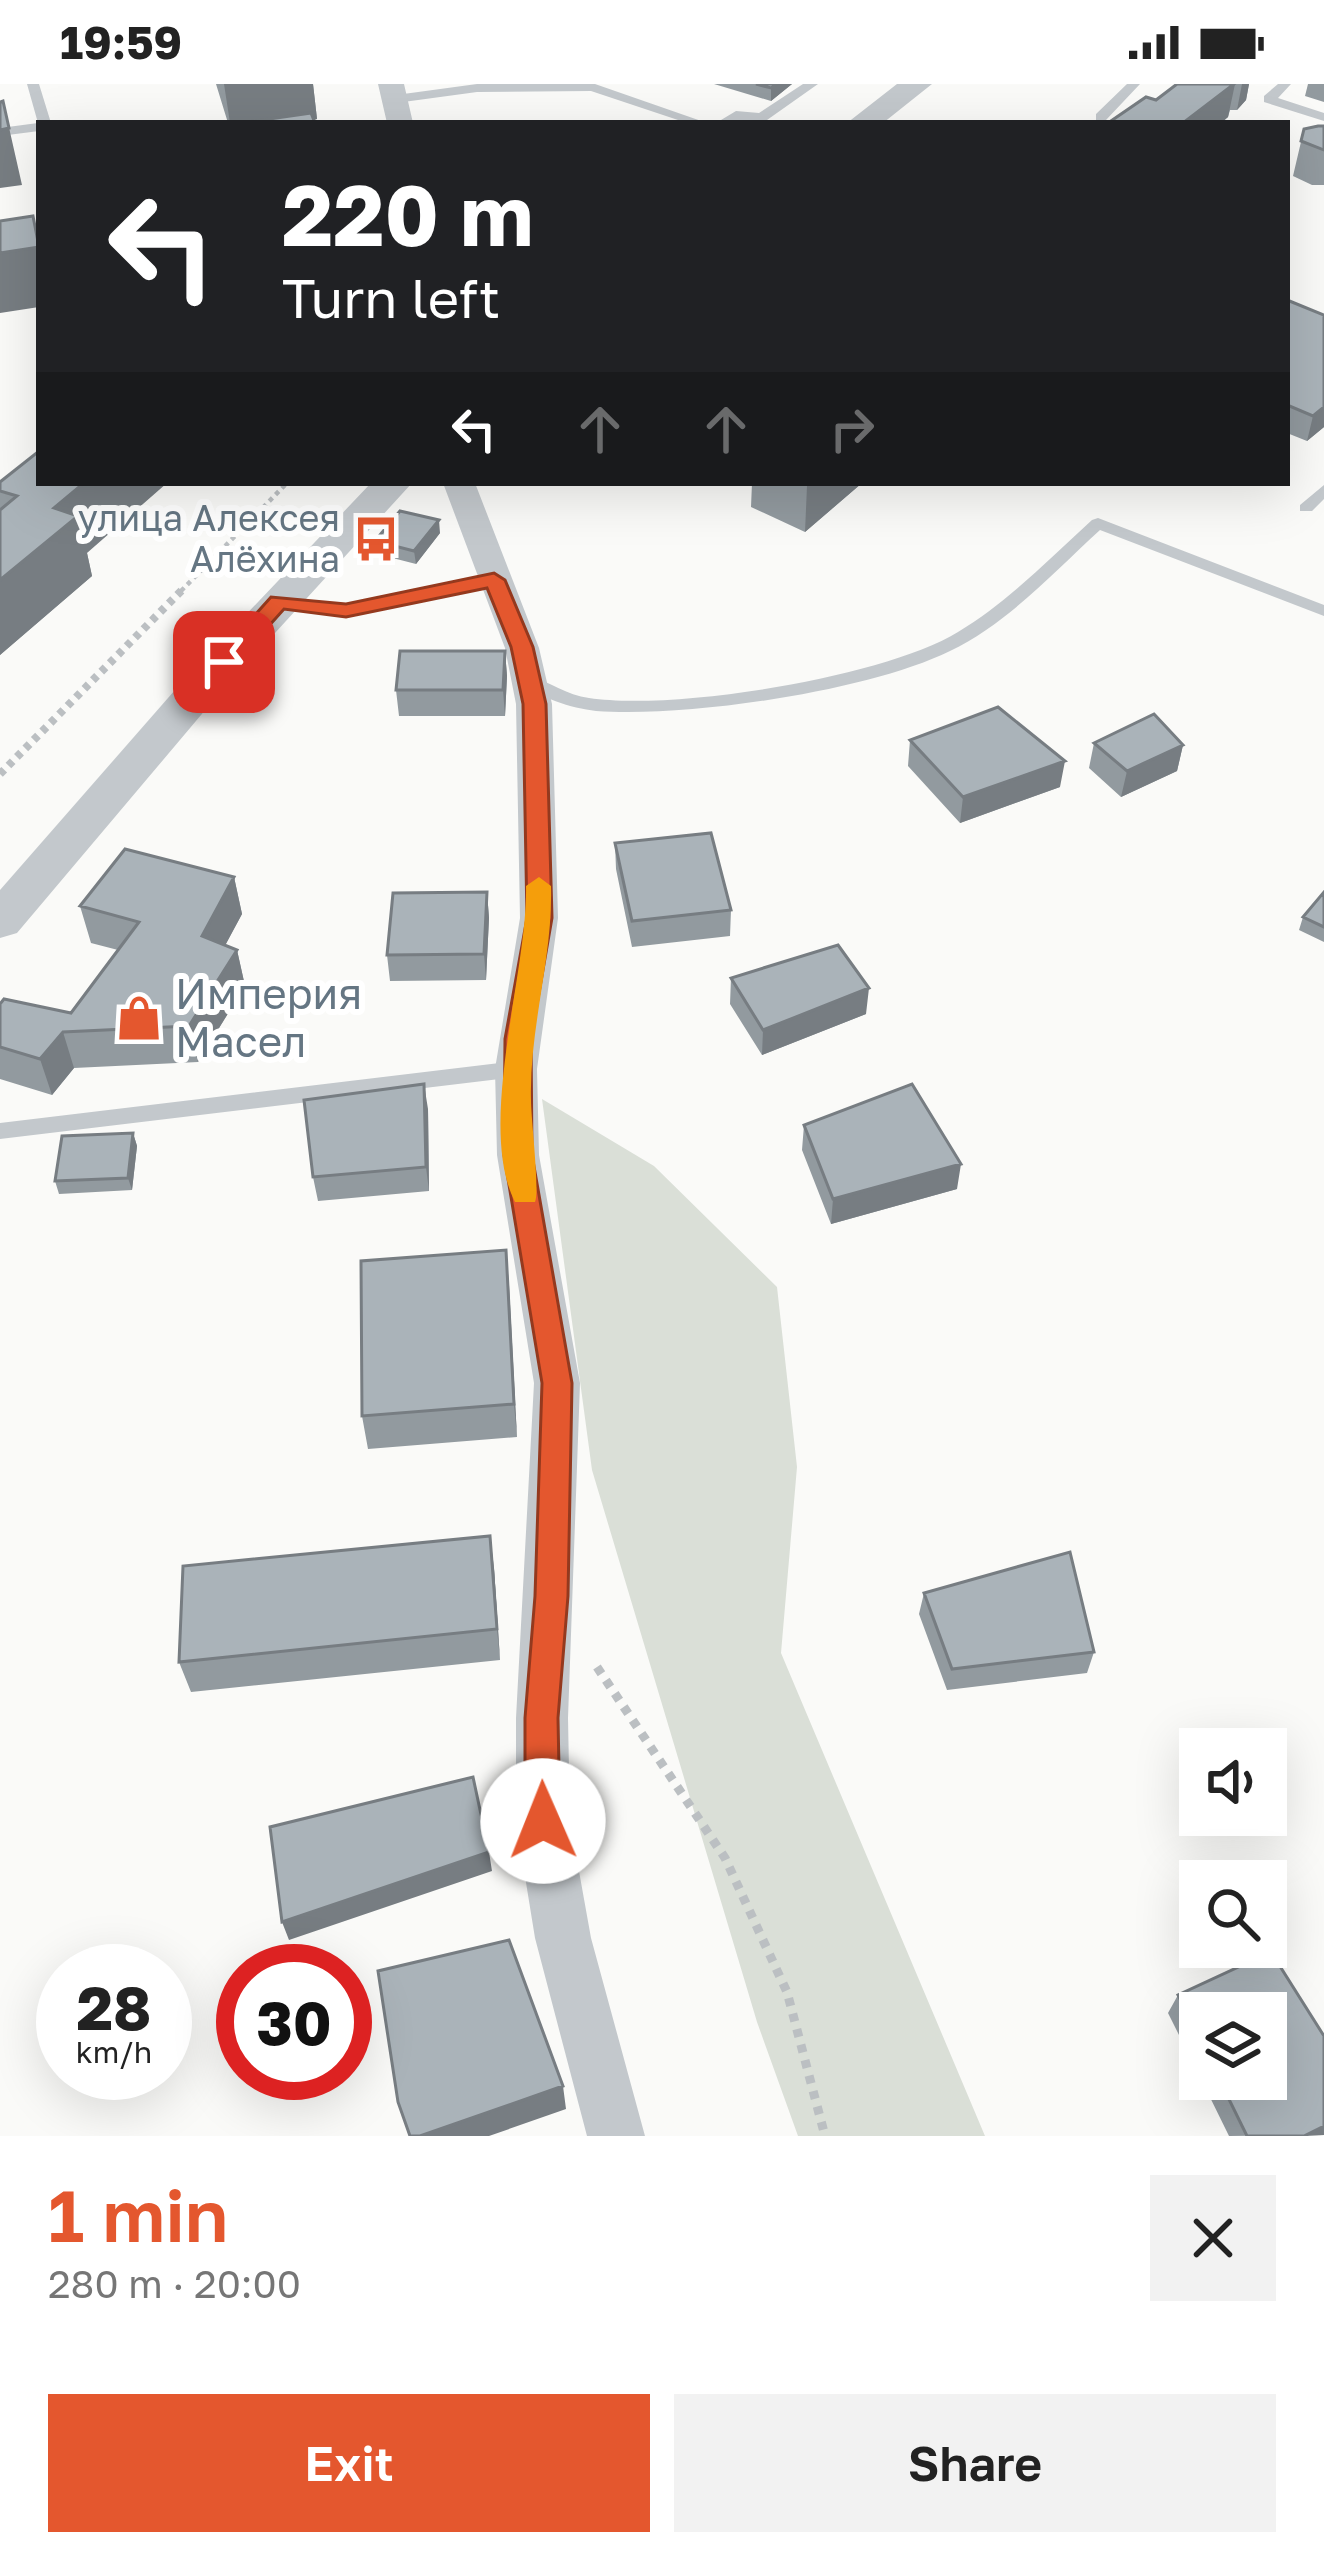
<!DOCTYPE html>
<meta charset="utf-8">
<style>
body{margin:0;font-family:"Golos Text",sans-serif;background:#f2f2f2;color:#222;height:100vh;display:flex;flex-direction:column;font-size:45px;white-space:nowrap}
*{box-sizing:border-box;margin:0}
p{font-size:39px;color:#767676}
.icon{flex:none;width:66px;height:66px;fill:none;stroke:currentColor;stroke-width:2;stroke-linecap:round;stroke-linejoin:round}
.map{position:relative;height:2052px;overflow:hidden}
.sheet{display:flex;flex-direction:column;background:#fff;flex:1}
.sheet>*{flex:none}
.banner{position:absolute;left:36px;top:36px;width:1254px;height:366px;border-radius:0px;box-shadow:0 12px 48px #0002;background:#202124;color:#fff;overflow:hidden}
.fabs{position:absolute;left:1179px;top:1644px;display:grid;gap:24px}
.fabs a{display:grid;place-items:center;width:108px;height:108px;border-radius:0px;background:#fff;box-shadow:0 12px 48px #0002;font-size:60px}
.speed{position:absolute;left:36px;top:1860px;display:flex;gap:24px;font-size:60px;font-weight:700;text-align:center}
.speed>*{display:grid;place-content:center;width:156px;height:156px;border-radius:50%;background:#fff;box-shadow:0 12px 48px #0002;line-height:1}
.speed small{font-size:30px;font-weight:400}
.speed .limit{border:18px solid #d22;background:#fff;color:#111}
.pin{position:absolute;display:grid;place-items:center;width:102px;height:102px;color:#fff;margin:-51px;border-radius:24px;box-shadow:0 6px 18px #0006}
.me{position:absolute;width:132px;margin:-66px;rotate:359deg;stroke-linejoin:round;filter:drop-shadow(0 0 9px #0008)}
.turn{display:flex;align-items:center;gap:42px;height:252px;padding:0 48px;font-size:54px}
.turn .icon{width:156px;height:156px;stroke-width:2.5}
.turn b{display:block;font-size:84px;line-height:102px}
.lanes{display:flex;align-items:center;height:114px;padding:0 48px;background:#0003;justify-content:center;gap:60px;direction:ltr}
.lanes .off{opacity:.35}
.round{display:grid;place-items:center;flex:none;width:126px;height:126px;border-radius:0px;background:#f2f2f2}
.head{display:flex;align-items:center;justify-content:space-between;height:204px;padding:0 48px}
h1{font-size:72px;font-weight:600;line-height:90px;color:#e4572e}
.button{display:flex;gap:24px;margin-top:auto;padding:24px 48px}
.button a{flex:1;height:138px;border-radius:0px;background:#e4572e;color:#fff;font-size:48px;font-weight:600;line-height:138px;text-align:center}
.button a+a{background:#f2f2f2;color:#222}
.status{display:flex;justify-content:space-between;align-items:center;height:84px;padding:0 60px;background:#fff;direction:ltr}
.status svg{height:33px;fill:currentColor}
.map>svg:first-child{display:block}
.green{fill:#dadfd7}
.lines{fill:none;stroke-linecap:round;stroke-linejoin:round}
.path-far2{stroke:#bbbfc2;stroke-width:4.5;stroke-dasharray:4.5 4.5;stroke-linecap:butt}
.path-far1{stroke:#bbbfc2;stroke-width:8;stroke-dasharray:6 6;stroke-linecap:butt}
.path{stroke:#bbbfc2;stroke-width:9;stroke-dasharray:8 8;stroke-linecap:butt}
.service{fill:#c3c8cc;fill-rule:evenodd}
.minor{fill:#c3c8cc;fill-rule:evenodd}
.tertiary{fill:#c3c8cc;fill-rule:evenodd}
.wall{fill:#929a9f}
.shaded-wall{fill:#777d82}
.building{fill:#aab3b9;stroke:#777d82;stroke-width:3}
.route{fill:#e4572e;stroke:#94391e;stroke-width:3}
.slow{fill:#f59e0b}
.labels{text-anchor:middle;stroke-width:12;stroke-linejoin:round;paint-order:stroke}
.far-poi-label{font-size:36px;fill:#657683;stroke:#fff;text-anchor:end}
.poi-label{font-size:42px;fill:#657683;stroke:#fff;text-anchor:start}
</style>
<div class="status"><b>19:59</b><svg viewBox="0 0 49 12"><path d="M0 12V9h3v3zM5 12V6h3v6zM10 12V3h3v9zM15 12V0h3v12zM26 1h20v11H26zM47 4h2v5h-2z"/></svg></div>
<div class="map">
<svg width="1324" height="2052" viewBox="0 0 1324 2052">
<rect width="100%" height="100%" fill="#fafaf8"/>
<path class="green" d="M542,1015l112,67 123,121 20,180 -16,186 204,483h-187l-41,-114 -165,-552z"/>
<g class="lines">
<path class="path-far2" d="M181,507l106,-108"/>
<path class="path-far1" d="M0,690l184,-186"/>
<path class="path" d="M597,1583l128,191 62,134 38,144"/>
<path class="service" d="M27,0h12l12,39h-12v8l-39,5v-8l38,-5z
M477,0h118l112,39h-20l-96,-32 -114,1 -81,11 -6,-4 6,-4z
M803,0h15l-51,36 -51,3 20,-12 23,2z
M1127,0h13l-34,36h-10v-6z
M1278,0h13l-13,14 46,15v8l-60,-19v-6z
M1324,401v14l-12,12h-12v-6z
M1098,434l226,87v11l-224,-86c-47,43 -92,93 -150,121 -81,40 -263,67 -354,60 -25,-3 -57,-13 -76,-30l9,-6c20,7 38,20 60,23 86,13 296,-21 369,-66 50,-30 91,-73 134,-112z
M494,491l8,5 -2,4 -154,31 -68,-8 -8,-5 8,-5 68,8z
M516,977l10,8 -10,8 -516,62v-16z"/>
<path class="minor" d="M378,0h26l9,39h-26z
M443,399h32l64,165 13,56 6,214 -21,151 2,86 41,228 -12,335 2,103 21,117 54,198h-58l-52,-198 -19,-117v-103l18,-335 -37,-228 -2,-86 25,-151 -4,-214 -11,-56z"/>
<path class="tertiary" d="M897,0h35l-49,39h-36z
M371,399h41l-200,219 -195,231 -17,5v-48l182,-208z"/>
</g>
<path class="wall" d="M216,0h97l4,35 -3,1 1,3h-87z
M714,0h78l-21,17z
M1177,0h72l-3,16 -9,10h-7l-2,7 -7,6h-113l48,-23z
M1308,0h16v18l-19,-6z
M1324,42v59h-12l-19,-9 11,-47z
M1287,216l37,127 -17,14 -20,-8z
M0,398l87,71 5,23 -92,79z
M752,399h110l-57,49 -54,-25z
M440,449l-24,31 -39,-10 -2,-13z
M505,567l2,25 -2,40h-106l-3,-26z
M910,656l150,47 -100,36 -52,-57z
M1094,659l89,2 -6,26 -56,26 -32,-29z
M615,759l116,67 -1,26 -98,11 -16,-78z
M234,793l8,37 -17,31 12,5 8,36 -47,76 -124,6 -22,27 -52,-16v-75l71,9 47,-63 -27,-7 -11,-37z
M487,808l2,26 -3,62 -96,1 -3,-26z
M1324,808v50l-25,-12 4,-13z
M731,894l135,36 -104,41 -32,-51z
M428,1025l1,82 -111,10 -5,-24z
M804,1041l153,64 -126,35 -29,-74z
M133,1049l4,13 -5,44 -73,4 -4,-13z
M506,1166l11,187 -149,12 -6,-33z
M494,1484l6,92 -309,32 -12,-30z
M924,1509l170,59 -7,21 -140,17 -28,-76z
M1178,1911l146,41v99l-95,1 -28,-57h65l-66,-66v64l-32,-64z"/>
<path class="shaded-wall" d="M224,0h89l4,35 -27,4h-60z
M777,0h15l-21,17v-13z
M1235,0l-7,33 -7,6h-38z
M1242,0h7l-3,16 -9,10z
M3,17l19,84 -22,3v-58z
M39,163v60l-39,6v-60z
M1324,323v20l-17,14 6,-25z
M84,399h83l-80,70 5,23 -92,79v-75l54,-72z
M811,399h51l-57,49 2,-46z
M439,436l1,13 -24,31 -2,-13z
M505,567l2,25 -2,40 -2,-26z
M1183,661l-6,26 -56,26 6,-26z
M1065,677l-5,26 -100,36 3,-26z
M234,793l8,37 -31,58 -9,-36z
M487,808l2,26 -3,62 -2,-26z
M237,866l8,36 -47,76 -9,-36z
M869,904l-3,26 -104,41 1,-25z
M63,948l11,36 -22,27 -12,-36z
M424,1000l4,25 1,82 -3,-24z
M133,1049l4,13 -5,44 -4,-12z
M961,1080l-4,25 -126,35 2,-25z
M506,1166l3,35 8,152 -3,-33z
M490,1452l4,32 6,92 -3,-31z
M489,1768l3,19 -203,69 -7,-18z
M563,2002l3,23 -77,27h-69z
M1324,2042v9l-20,1z"/>
<path class="building" d="M756,0h21l-6,4z
M1177,0h57l-51,39h-75l38,-26 10,3z
M3,17l6,27 -9,2v-28z
M311,29l4,10 -67,-1z
M1318,42h6v24l-23,-9 3,-12z
M33,132l6,31 -39,6v-32z
M1287,216l37,15v92l-11,9 -26,-11z
M39,367v32h45l-30,25 24,8 -78,64v-70l17,-14 -17,-5v-9z
M400,427l39,9 -25,31 -39,-10z
M400,567h105l-2,39h-107z
M998,623l67,54 -102,36 -53,-57z
M1154,630l29,31 -56,26 -33,-28z
M711,749l20,77 -99,11 -17,-78z
M125,765l109,28 -32,59 35,14 -48,76 -126,6 -23,27 -40,-12v-43l4,-5 67,14 68,-91 -59,-16z
M487,808l-3,62 -97,1 6,-62z
M1324,808v35l-21,-10z
M838,861l31,43 -106,42 -32,-52z
M424,1000l2,83 -113,10 -9,-77z
M912,1000l49,80 -128,35 -29,-74z
M133,1049l-5,45 -73,3 7,-45z
M506,1166l8,154 -152,12 -1,-155z
M490,1452l7,93 -318,33 4,-96z
M1070,1468l24,100 -142,17 -28,-76z
M473,1693l16,75 -207,70 -12,-95z
M509,1856l54,146 -143,50h-10l-12,-34 -20,-131z
M1271,1868l53,84v90l-20,10h-57l-28,-57h47v-66h-66v27l-22,-45z"/>
<path class="route" d="M494,489l11,7 28,67 13,57 6,214 -21,121 1,116 40,228 -4,213 -10,122 2,103 -5,12 -12,5 -13,-5 -5,-12v-103l10,-122 7,-213 -38,-228 1,-116 22,-121 -4,-214 -12,-57 -24,-59 -141,29 -62,-8 -52,58h-16l-3,-5 58,-65 75,7z"/>
<path class="slow" d="M539,793l12,9c2,72 -22,142 -20,214 0,20 9,91 4,102h-20c-39,-77 13,-230 11,-316z"/>
<defs>
<g id="bus-bare" transform="scale(3.6)"><path d="M-5-6H5V4H4V6H2V4H-2V6H-4V4H-5ZM-3.5-4V0h7V-4ZM-3.5 1.2v1.5H-2V1.2ZM2 1.2v1.5H3.5V1.2Z" fill="#e4572e" stroke="#fff" stroke-width="2.5" paint-order="stroke"/></g>
<g id="shop-bare" transform="scale(3.6)"><path d="M-5-2.5h2.3a2.7 3.5 0 0 1 5.4 0H5L5.5 6h-11ZM-1.5-2.5h3a1.5 2.3 0 0 0-3 0Z" fill="#e4572e" stroke="#fff" stroke-width="2.5" paint-order="stroke"/></g>
</defs>
<g fill-rule="evenodd">
<use href="#bus-bare" x="376" y="455"/>
<use href="#shop-bare" x="139" y="934"/>
</g>
<g class="labels">
<g class="far-poi-label">
<text x="340" y="447">улица Алексея<tspan x="340" dy="41">Алёхина</tspan></text>
</g>
<g class="poi-label">
<text x="175" y="925">Империя<tspan x="175" dy="48">Масел</tspan></text>
</g>
</g>
</svg>
<div class="fabs">
<a><svg class="icon" aria-label="sound" viewBox="0 0 24 24"><path d="M4 9h4l5-4v14l-5-4H4zM17 9q2 3 0 6"/></svg></a>
<a><svg class="icon" aria-label="search" viewBox="0 0 24 24"><circle cx="10" cy="10" r="6"/><path d="M15 15l6 6"/></svg></a>
<a><svg class="icon" aria-label="layers" viewBox="0 0 24 24"><path d="M12 4l9 5-9 5-9-5zM3 14l9 5 9-5"/></svg></a>
</div>
<div class="speed"><div>28<small>km/h</small></div><div class="limit">30</div></div>
<div class="pin" style="left:224px;top:578px;background:#d93025"><svg class="icon" aria-label="arrive" viewBox="0 0 24 24"><path d="M6 21V4h12l-3 4 3 4H6"/></svg></div>
<svg class="me" style="left:543px;top:1737px" viewBox="-20 -20 40 40"><circle r="19" fill="#fff"/><path d="M0-13L10 11 0 6-10 11z" fill="#e4572e"/></svg>
<div class="banner">
<div class="turn"><svg class="icon" aria-label="left" viewBox="0 0 24 24"><path d="M17 20v-9H6M10 6l-5 5 5 5"/></svg><div><b>220 m</b>Turn left</div></div>
<div class="lanes"><svg class="icon" aria-label="left" viewBox="0 0 24 24"><path d="M17 20v-9H6M10 6l-5 5 5 5"/></svg><svg class="icon off" aria-label="ahead" viewBox="0 0 24 24"><path d="M12 20V5M6 11l6-6 6 6"/></svg><svg class="icon off" aria-label="ahead" viewBox="0 0 24 24"><path d="M12 20V5M6 11l6-6 6 6"/></svg><svg class="icon off" aria-label="right" viewBox="0 0 24 24"><path d="M7 20v-9h11M14 6l5 5-5 5"/></svg></div>
</div>
</div>
<section class="sheet">
<div class="head"><div><h1>1 min</h1><p>280 m · 20:00</p></div><a class="round"><svg class="icon" aria-label="close" viewBox="0 0 24 24"><path d="M6 6l12 12M18 6L6 18"/></svg></a></div>
<div class="button"><a>Exit</a><a>Share</a></div>
</section>
